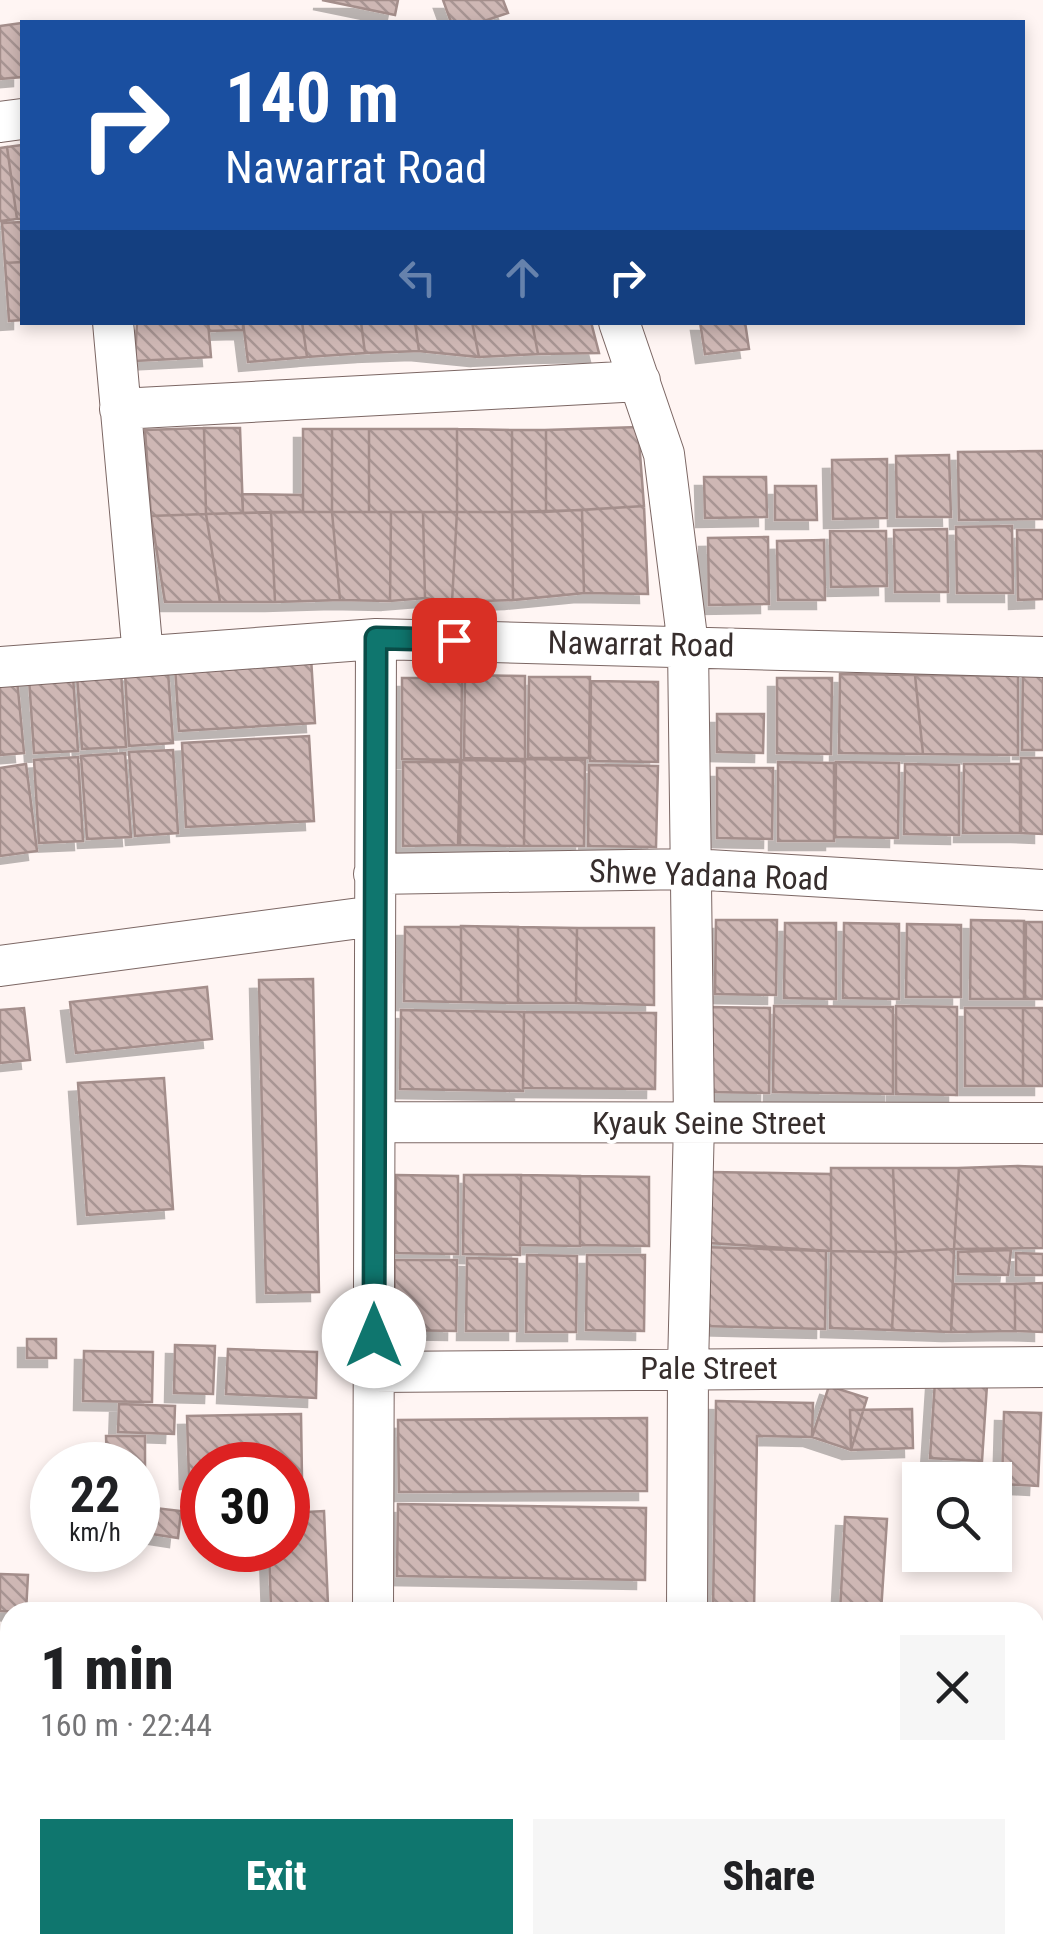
<!DOCTYPE html>
<meta charset="utf-8">
<style>
body{margin:0;font-family:"Roboto Condensed",sans-serif;background:#f6f6f6;color:#202124;height:100vh;display:flex;flex-direction:column;font-size:38px;white-space:nowrap}
*{box-sizing:border-box;margin:0}
p{font-size:32px;color:#757577}
.icon{flex:none;width:55px;height:55px;fill:none;stroke:currentColor;stroke-width:2;stroke-linecap:round;stroke-linejoin:round}
.map{position:relative;flex:1;overflow:hidden}
.panel{position:absolute;left:0px;top:1602px;width:1045px;height:352px;display:flex;flex-direction:column;background:#fff;border-radius:30px 30px 0 0;box-shadow:0 5px 15px #0003}
.panel>*{flex:none}
.hud{position:absolute;left:20px;top:20px;width:1005px;height:305px;border-radius:0px;box-shadow:0 5px 15px #0003;background:#1a4fa0;color:#fff;overflow:hidden}
.tools{position:absolute;left:902px;top:1462px;display:grid;gap:20px}
.tools a{display:grid;place-items:center;width:110px;height:110px;border-radius:0px;background:#fff;box-shadow:0 5px 15px #0003;font-size:50px}
.speed{position:absolute;left:30px;top:1442px;display:flex;gap:20px;font-size:50px;font-weight:700;text-align:center}
.speed>*{display:grid;place-content:center;width:130px;height:130px;border-radius:50%;background:#fff;box-shadow:0 5px 15px #0003;line-height:1}
.speed small{font-size:25px;font-weight:400}
.speed .limit{border:15px solid #d22;background:#fff;color:#111}
.pin{position:absolute;display:grid;place-items:center;width:85px;height:85px;color:#fff;margin:-42px;border-radius:20px;box-shadow:0 5px 15px #0006}
.me{position:absolute;width:110px;margin:-55px;rotate:0deg;stroke-linejoin:round;filter:drop-shadow(0 0 8px #0008)}
.turn{display:flex;align-items:center;gap:35px;height:210px;padding:0 40px;font-size:45px}
.turn .icon{width:130px;height:130px;stroke-width:2.5}
.turn b{display:block;font-size:70px;line-height:85px}
.lanes{display:flex;align-items:center;height:95px;padding:0 40px;background:#0003;justify-content:center;gap:50px;direction:ltr}
.lanes .off{opacity:.35}
.round{display:grid;place-items:center;flex:none;width:105px;height:105px;border-radius:0px;background:#f6f6f6}
.head{display:flex;align-items:center;justify-content:space-between;height:170px;padding:0 40px}
h1{font-size:60px;font-weight:800;line-height:75px}
.cta{display:flex;gap:20px;margin-top:auto;padding:20px 40px}
.cta a{flex:1;height:115px;border-radius:0px;background:#0f766e;color:#fff;font-size:40px;font-weight:800;line-height:115px;text-align:center}
.cta a+a{background:#f6f6f6;color:#202124}
.map>svg:first-child{display:block}
.building{fill:url(#building-back-hatch);stroke:#a48e8b;stroke-width:2.5;filter:url(#shadow)}
.lines{fill:none;stroke-linecap:round;stroke-linejoin:round}
.service-casing{stroke:#7c6764;stroke-width:22}
.minor-casing{stroke:#7c6764;stroke-width:42}
.secondary-casing{stroke:#7c6764;stroke-width:58}
.service{stroke:#fff;stroke-width:20}
.minor{stroke:#fff;stroke-width:40}
.secondary{stroke:#fff;stroke-width:55}
.route-casing{stroke:#0a4d48;stroke-width:25}
.route{stroke:#0f766e;stroke-width:18}
.labels{text-anchor:middle;stroke-width:8;stroke-linejoin:round;paint-order:stroke}
.street-label{font-size:32px;fill:#372e2d;stroke:#fff}
</style>
<div class="map">
<svg width="1043" height="1954" viewBox="0 0 1043 1954">
<defs>
<pattern id="building-back-hatch" width="6" height="6" patternUnits="userSpaceOnUse" patternTransform="scale(2.5)"><rect width="6" height="6" fill="#ceb7b4"/><path d="M-1 5l2 2M0 0l6 6M5-1l2 2" fill="none" stroke="#a89593"/></pattern>
<filter id="shadow"><feDropShadow dx="-9" dy="9" stdDeviation="0" flood-color="#0004"/></filter>
</defs>
<rect width="100%" height="100%" fill="#fff5f3"/>
<path class="building" d="M322,0h76l-3,15z
M443,0h60l5,13 -27,9h-30z
M22,23v54l-22,2v-53z
M22,145v74h-5l-10,-72z
M7,147l10,72 -17,2v-73z
M22,222v40l-17,1 -3,-40z
M22,262v58l-13,1 -4,-58z
M137,322h71l3,35 -76,4z
M208,322h35v8l-34,1z
M243,322h59l5,35 -59,5z
M302,322h59l4,31 -58,4z
M361,322h54l4,29 -54,2z
M415,322h57l7,35 -60,-6z
M472,322h60l6,32 -59,3z
M532,322h59l8,31 -61,1z
M700,322h45l4,27 -44,5z
M638,427l6,79 -98,6v-82z
M204,428h36l3,85 -37,1z
M204,428l2,86 -55,2 -6,-86z
M303,429h29v83h-29z
M332,429h37v83h-37z
M369,429h88v83h-88z
M457,429l55,1v82h-55z
M512,430h34v82h-34z
M1043,451v68l-84,1 -1,-68z
M949,455l2,62h-54l-1,-61z
M887,459v59l-54,1 -1,-59z
M704,477h62l1,40 -62,1z
M775,486h41l1,34h-42z
M242,494l61,1v17l-60,1z
M644,506l4,88 -64,-1 -2,-83z
M582,510l2,83 -71,7 -1,-88z
M271,512l4,90h-55l-14,-88z
M271,512h61l8,88 -65,2z
M332,512h59l-1,89 -50,-1z
M391,512h32l2,86 -35,3z
M423,512h34l-5,90 -27,-4z
M457,512h55l1,88 -61,2z
M206,514l14,88h-55l-14,-86z
M1012,526l1,67h-56l-1,-66z
M947,529l1,63h-53l-1,-62z
M1017,530h26v69l-25,1z
M830,531h56l1,55 -56,1z
M768,537l1,67 -60,1 -1,-67z
M824,540l1,60h-47l-1,-59z
M311,657l4,66 -136,8 -4,-66z
M1023,670h20v80h-21z
M168,671l5,72 -44,3 -4,-73z
M121,672l5,75 -44,2 -5,-74z
M840,674l75,1 8,79 -84,-1z
M465,675l60,1v83l-61,-1z
M915,675l103,1v79l-95,-1z
M73,676l5,75 -44,2 -5,-75z
M529,677h61l-1,81h-61z
M402,678h60l-1,82 -59,-1z
M777,678h55l-1,76 -54,-1z
M17,679l7,74 -24,2v-74z
M591,681l67,1v80l-68,-1z
M717,714h47l-1,39 -46,-1z
M309,736l5,85 -128,6 -4,-84z
M173,750l5,83 -43,3 -6,-84z
M125,753l6,84 -44,2 -6,-83z
M78,757l5,84 -44,2 -5,-83z
M1021,758h22v76l-22,-1z
M525,759l60,1 -1,86h-60z
M461,760l64,1 -1,85 -64,-1z
M403,762h57l-2,83 -55,1z
M778,762l56,1v78h-56z
M836,762l63,1 -1,75 -63,-1z
M26,764l11,87 -37,5v-88z
M905,764l54,1v70l-55,-1z
M964,764h56v69h-57z
M589,765l69,1 -2,81 -68,-1z
M717,768h56l-1,71 -55,-1z
M716,920h61l-1,75 -61,-1z
M971,920l53,1v78h-54z
M1026,922h17v77h-18z
M785,923h51v76l-52,-1z
M844,923l55,1v75l-56,-1z
M907,924l54,1v72h-55z
M461,926l57,1v76l-57,-1z
M405,927h56v75l-57,-1z
M518,927l59,1 -1,75h-58z
M577,928h77v77l-78,-2z
M313,979l6,313 -53,1 -7,-313z
M207,987l5,52 -136,14 -6,-51z
M774,1006l119,1v87l-120,-2z
M896,1006l61,1v88l-61,-1z
M711,1007l59,1 -1,85 -59,-1z
M24,1008l6,52 -30,3v-53z
M965,1008h58v78h-58z
M1023,1008h20v78h-20z
M401,1010l123,2 -1,79 -123,-2z
M524,1012l132,1 -1,76 -132,-1z
M164,1078l9,131 -86,6 -9,-132z
M1018,1166l25,1v81l-89,1 5,-81z
M831,1168h62l3,84 -65,-1z
M893,1168h66l-5,81 -58,3z
M710,1172l121,2v77l-121,-8z
M396,1175l62,1v78l-63,-1z
M464,1175h57l-1,80 -57,-1z
M521,1175l59,1v70l-60,-1z
M580,1176l69,1v69l-69,-1z
M703,1247l123,4 -1,78 -123,-3z
M954,1249l-3,83 -59,-2 4,-78z
M1011,1250l-3,25 -50,-1v-22z
M831,1251l65,1 -4,78 -62,-2z
M1016,1253l27,1v21h-27z
M527,1255l50,1 -1,76h-50z
M587,1255h58l-1,76 -58,-1z
M467,1258l50,1v72h-51z
M395,1260h62l-1,71 -62,-1z
M1043,1283v49l-28,-1v-47z
M954,1284h61v47l-64,1z
M27,1339h29v19h-29z
M175,1345l40,1 -2,48 -39,-1z
M228,1349l89,3 -1,46 -90,-4z
M84,1351l69,1 -1,50 -69,-1z
M935,1381l52,4 -5,76 -52,-3z
M829,1386l38,12 -16,52 -39,-13z
M716,1401l97,2 -1,34 -55,-1 -3,176h-41z
M119,1404l56,2 -1,28 -56,-2z
M912,1409l1,39 -62,2 -1,-40z
M1004,1412l37,1 -3,73 -36,-2z
M301,1414l1,64 -14,1v-14h-86v15h-13l-2,-64z
M647,1418v73l-248,1 -1,-72z
M106,1436h39v52h-7v-23h-31z
M398,1504l248,4 -1,72 -248,-4z
M138,1506l43,5 -3,27 -40,-6z
M324,1511l4,94 -57,2 -2,-57h19v-37z
M845,1517l42,2 -6,93h-41z
M0,1574l28,1 -2,37 -26,-1z
M328,1605l1,7h-58v-5z
M0,1716l10,1v54h-10z"/>
<g class="lines">
<g class="service-casing">
<path id="service" d="M366,1954l2,-9"/>
</g>
<g class="minor-casing">
<path id="minor" d="M0,122l22,-3
M113,322l30,334
M619,322l45,132 24,191 6,477 -6,245 -1,245
M120,409l520,-28
M0,667l376,-28 667,18
M374,874l317,-5 352,21
M0,966l375,-50
M376,1122l667,1
M374,1372l669,-5
M373,1612l3,-973"/>
</g>
<g class="secondary-casing">
<path id="secondary" d="M0,1921h10
M1035,1927h8"/>
</g>
<use href="#service" class="service"/>
<use href="#minor" class="minor"/>
<use href="#secondary" class="secondary"/>
</g>
<g class="lines">
<g class="route-casing">
<path id="route" d="M374,1336l2,-698 78,2"/>
</g>
<use href="#route" class="route"/>
</g>
<g class="labels">
<g class="street-label">
<text transform="translate(641 644) rotate(1)" y="11">Nawarrat Road</text>
<text transform="translate(709 875) rotate(2)" y="11">Shwe Yadana Road</text>
<text x="709" y="1134">Kyauk Seine Street</text>
<text x="709" y="1379">Pale Street</text>
</g>
</g>
</svg>
<div class="tools">
<a><svg class="icon" aria-label="search" viewBox="0 0 24 24"><circle cx="10" cy="10" r="6"/><path d="M15 15l6 6"/></svg></a>
</div>
<div class="speed"><div>22<small>km/h</small></div><div class="limit">30</div></div>
<div class="pin" style="left:454px;top:640px;background:#d93025"><svg class="icon" aria-label="arrive" viewBox="0 0 24 24"><path d="M6 21V4h12l-3 4 3 4H6"/></svg></div>
<svg class="me" style="left:374px;top:1336px" viewBox="-20 -20 40 40"><circle r="19" fill="#fff"/><path d="M0-13L10 11 0 6-10 11z" fill="#0f766e"/></svg>
<div class="hud">
<div class="turn"><svg class="icon" aria-label="right" viewBox="0 0 24 24"><path d="M7 20v-9h11M14 6l5 5-5 5"/></svg><div><b>140 m</b>Nawarrat Road</div></div>
<div class="lanes"><svg class="icon off" aria-label="left" viewBox="0 0 24 24"><path d="M17 20v-9H6M10 6l-5 5 5 5"/></svg><svg class="icon off" aria-label="ahead" viewBox="0 0 24 24"><path d="M12 20V5M6 11l6-6 6 6"/></svg><svg class="icon" aria-label="right" viewBox="0 0 24 24"><path d="M7 20v-9h11M14 6l5 5-5 5"/></svg></div>
</div>
<section class="panel">
<div class="head"><div><h1>1 min</h1><p>160 m · 22:44</p></div><a class="round"><svg class="icon" aria-label="close" viewBox="0 0 24 24"><path d="M6 6l12 12M18 6L6 18"/></svg></a></div>
<div class="cta"><a>Exit</a><a>Share</a></div>
</section>
</div>
